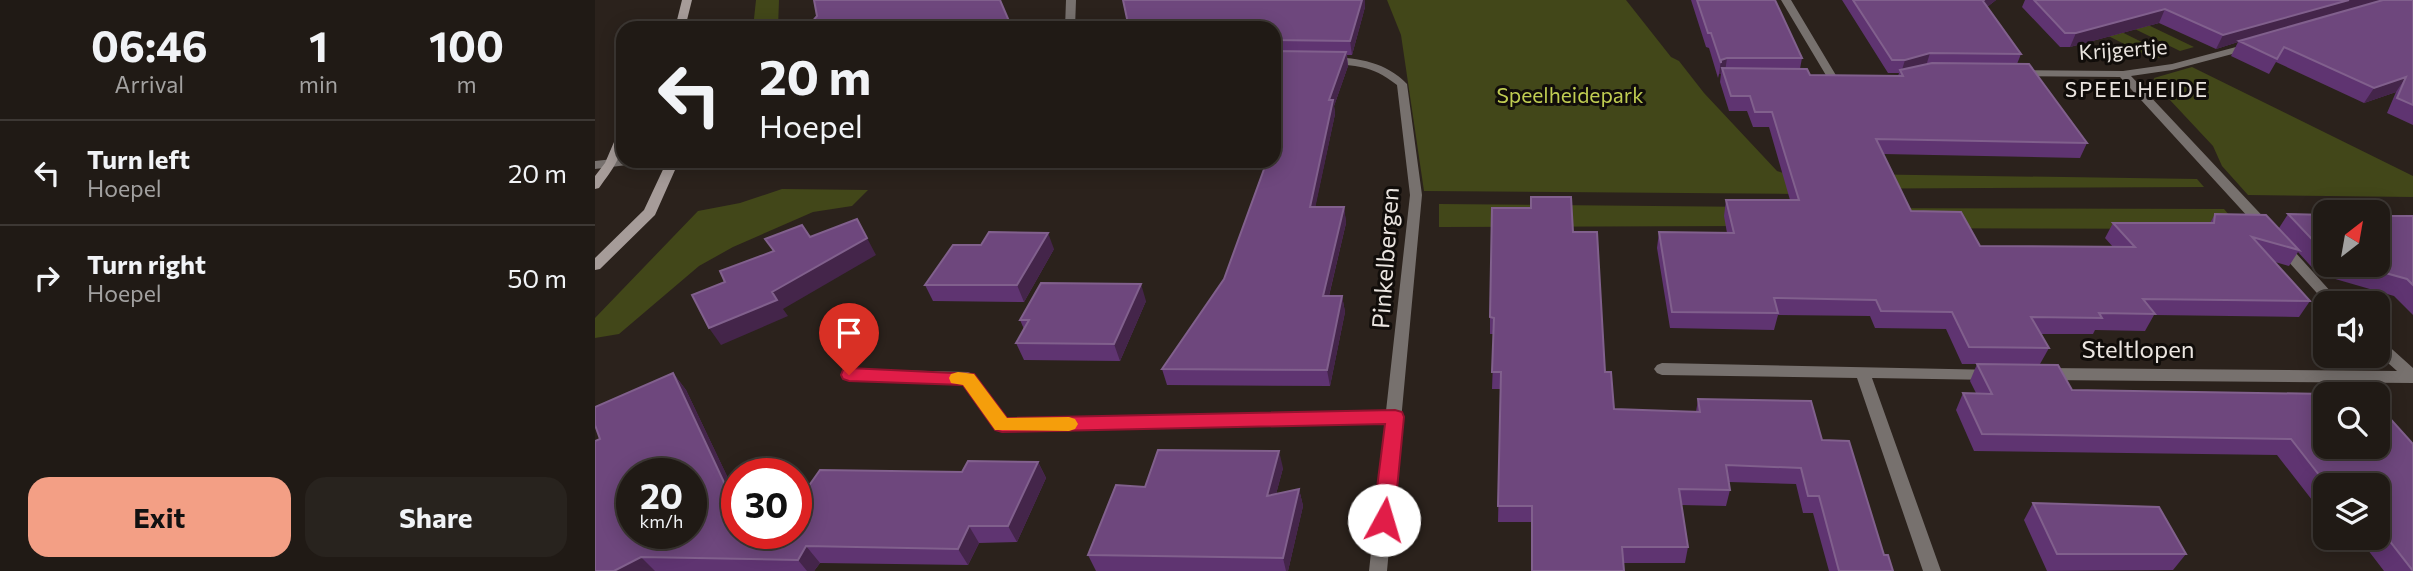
<!DOCTYPE html>
<style>
body{margin:0;font-family:Commissioner,sans-serif;background:#28231e;color:#f1f3f6;height:100vh;display:flex;flex-direction:column;font-size:26px;white-space:nowrap}
*{box-sizing:border-box;margin:0}
p{font-size:23px;color:#a2a1a0}
.icon{flex:none;width:38px;height:38px;fill:none;stroke:currentColor;stroke-width:2;stroke-linecap:round;stroke-linejoin:round}
.map{position:relative;flex:1;overflow:hidden}
.panel{display:flex;flex-direction:column;background:#201a15;width:595px}
.panel>*{flex:none}
.hud{position:absolute;left:21px;top:21px;width:665px;height:147px;border-radius:21px;box-shadow:0 4px 18px #0003,0 0 0 2px #3d3834;background:#201a15;color:#f1f3f6;overflow:hidden}
.needle{width:46px;rotate:31deg}
.controls{position:absolute;left:1718px;top:200px;display:grid;gap:14px}
.controls a{display:grid;place-items:center;width:77px;height:77px;border-radius:14px;background:#201a15;box-shadow:0 4px 18px #0003,0 0 0 2px #3d3834;font-size:35px}
.speed{position:absolute;left:21px;top:458px;display:flex;gap:14px;font-size:35px;font-weight:700;text-align:center}
.speed>*{display:grid;place-content:center;width:91px;height:91px;border-radius:50%;background:#201a15;box-shadow:0 4px 18px #0003,0 0 0 2px #3d3834;line-height:1}
.speed small{font-size:18px;font-weight:400}
.speed .limit{border:10px solid #d22;background:#fff;color:#111}
.pin{position:absolute;display:grid;place-items:center;width:60px;height:60px;color:#fff;margin:-72px -30px;border-radius:50% 50% 50% 0;rotate:-45deg;box-shadow:0 0 7px #0007}
.pin .icon{rotate:45deg}
.me{position:absolute;width:77px;margin:-38px;rotate:6deg;stroke-linejoin:round;filter:drop-shadow(0 0 5px #0008)}
.turn{display:flex;align-items:center;gap:24px;height:147px;padding:0 28px;font-size:32px}
.turn .icon{width:91px;height:91px;stroke-width:2.5}
.turn b{display:block;font-size:49px;line-height:60px}
.eta{display:flex;justify-content:space-evenly;align-items:center;height:119px;text-align:center}
.eta b{font-size:42px;font-weight:700;line-height:49px}
.button{display:flex;gap:14px;margin-top:auto;padding:14px 28px}
.button a{flex:1;height:80px;border-radius:21px;background:#f39f85;color:#111;font-size:28px;font-weight:700;line-height:80px;text-align:center}
.button a+a{background:#28231e;color:#f1f3f6}
ul{padding:0;list-style:none}
li{display:flex;align-items:center;gap:21px;height:105px;padding:0 28px;border-top:2px solid #3d3834}
li div{flex:1}
li b{display:block;font-size:26px}
li em{font-style:normal}
main{display:flex;flex:1;min-height:0}
.map>svg:first-child{display:block}
.green{fill:#424719}
.lines{fill:none;stroke-linecap:round;stroke-linejoin:round}
.minor{fill:#77716e;fill-rule:evenodd}
.tertiary{fill:#77716e;fill-rule:evenodd}
.secondary{fill:#a69c99;fill-rule:evenodd}
.wall{fill:#5f3471}
.shaded-wall{fill:#44254a}
.building{fill:#6e477d;stroke:#81608d;stroke-width:2;fill-rule:evenodd}
.route{fill:#e11d48;stroke:#92132f;stroke-width:2}
.slow{fill:#f59e0b}
.labels{text-anchor:middle;stroke-width:6;stroke-linejoin:round;paint-order:stroke}
.far-street-label{font-size:21px;fill:#ebe5e0;stroke:#110d0a}
.far-neighbourhood-label{font-size:21px;letter-spacing:2px;fill:#ebe5e0;stroke:#110d0a}
.far-park-label{font-size:21px;fill:#c0cd52;stroke:#110d0a}
.street-label{font-size:24px;fill:#ebe5e0;stroke:#110d0a}
</style>
<main>
<section class="panel">
<div class="eta">
<div><b>06:46</b><p>Arrival</p></div>
<div><b>1</b><p>min</p></div>
<div><b>100</b><p>m</p></div>
</div>
<ul>
<li><svg class="icon" aria-label="left" viewBox="0 0 24 24"><path d="M17 20v-9H6M10 6l-5 5 5 5"/></svg><div><b>Turn left</b><p>Hoepel</p></div><em>20 m</em></li>
<li><svg class="icon" aria-label="right" viewBox="0 0 24 24"><path d="M7 20v-9h11M14 6l5 5-5 5"/></svg><div><b>Turn right</b><p>Hoepel</p></div><em>50 m</em></li>
</ul>
<div class="button"><a>Exit</a><a>Share</a></div>
</section>
<div class="map">
<svg width="1818" height="571" viewBox="0 0 1818 571">
<rect width="100%" height="100%" fill="#2b221c"/>
<path class="green" d="M161,0h23l-1,28h-25z
M792,0h239l45,57 8,4 25,32 73,78 6,2 414,6 7,8 -411,2 3,5 -372,-3 -23,-156z
M1442,0h20l111,55 -14,4z
M1480,0h21l98,47 -14,4z
M1597,67l221,109v21l-165,-2 -26,-29 -9,-20 -58,-62 -1,-6z
M158,161h175l-6,7 -170,-5z
M187,189l86,1 -16,16 -39,6 -80,35 -34,19 -80,68 -24,4v-20l103,-107 42,-8z
M844,204l321,3 -16,19 -305,1z
M1201,208l428,1 17,20 -428,-1z"/>
<g class="lines">
<path class="minor" d="M471,0h10l-1,28h-10z
M1186,0h10l46,77 -1,2 -4,1 -5,-3z
M1656,43l4,1v4l-83,22 -41,6 139,148 2,3 -2,3h-10l-140,-153 -101,-1 -5,-3 5,-3 104,1 49,-7z
M735,57c29,1 56,5 77,27l15,111 -35,376h-18l16,-148 -383,8 -6,-2 -32,-45 -120,-5 -3,-4 3,-4 5,-2 119,3 5,2 33,45 380,-8 24,-216 -13,-110c-28,-22 -39,-17 -71,-23v-4z
M1686,241l5,1 55,61h-15l-50,-55 -2,-3 2,-3z
M1783,340l5,1 30,27v15l-369,-3 -5,-2 -3,-4 3,-4 5,-2 353,3 -19,-17z
M1067,363l336,7 3,4 -3,4 -5,2 -121,-2 69,193h-18l-66,-193 -195,-3 -5,-2 -3,-4 3,-4z"/>
<path class="tertiary" d="M28,158v3h10l-6,4 -32,4v-8z"/>
<path class="secondary" d="M87,0h10l-7,28h-10z
M28,132c0,25 -9,35 -24,56l-4,1v-13l10,-13 12,-28z
M72,161h12l-24,54 -55,54 -5,1v-12l49,-48z"/>
</g>
<path class="wall" d="M1096,0h84l27,58 -2,11 10,6 88,1 1,-3h-11l-46,-73h154l-9,7 34,47 -4,10 70,79 -7,15 -197,-4 28,57 69,35 133,1 -8,-9 8,-15h97l5,-9 64,14 9,-14 38,1v49h52l35,-48v99l-19,-19 -76,-22 -20,-22 -9,14 -14,-4 35,39 -11,16 -145,-2 -9,16 -50,-1 -2,4h-52l8,14 -9,16h-78l-16,-35 -71,-1 -5,-12 -92,-1 -4,15 -104,-2 -13,-80 2,-16 68,1 -3,-17 2,-16h64l-21,-73h-16l-6,-16h-18l-9,-29 1,-8h-2l-1,4 -9,-30 -3,-1z
M1430,0h388v125l-26,-12 9,-21 -32,11 -88,-41 -7,12 -38,-18 7,-14 -22,7 -57,-26 -89,24h-10l-38,-40z
M770,7l-13,48h-5l1,11 -14,40 1,8 -20,93h29l2,16 -17,73h13l3,16 -15,74 -163,-1 -5,-16 62,-90 50,-118v-133z
M978,232l41,177 82,3 2,-13 124,41 71,131h-64l-16,-58h-10l-7,-29 -67,-2 1,8 -4,16 -45,-1 7,42 -3,16h-62l-92,-41h-33l3,-133h-9l2,-55h-4v-17z
M459,249l-30,53 -91,-1 -8,-16z
M551,301l-26,60 -96,-1 -8,-17 8,-14 -4,-9z
M1382,364l81,1 14,25 254,4v52h52v-41l35,39v127h-29l-26,-34h20v-52h-52v33l-49,-63 -303,-4 -18,-41 7,-17h13l-6,-12z
M78,373l13,17 48,101 69,3 235,-32 8,16 -29,64 -38,1 -11,22 -148,-2 -6,8h-219l5,-132z
M688,468l-7,26 23,-5 4,17 -15,65h-192l-8,-16 57,-68z
M1438,503l153,51 -13,16 -126,1 -23,-51z"/>
<path class="shaded-wall" d="M767,0h3v7l-13,48 -2,-14z
M1389,0h12l-18,14 5,-13z
M1754,0h40l-150,41 -1,1 -22,7 7,-14z
M1570,9l-6,14 -89,24 6,-14z
M751,52l2,14 -14,40 1,8 -23,109 -2,-16 19,-107z
M1335,53l-4,13 -25,7 4,-13z
M1132,58l-2,14 -3,-4 -1,6h-2l2,-14z
M1811,77l-10,15 -32,11 10,-15z
M749,207l2,16 -21,89 -2,-16z
M262,219l19,36 -93,54 5,7 -67,29 -12,-17z
M453,233l6,16 -30,53 -7,-17z
M546,284l5,17 -26,60 -6,-17z
M747,296l3,16 -15,74 -3,-16z
M78,373l13,17 51,107 -9,-6z
M684,451l4,17 -12,45 -4,-17z
M443,462l8,16 -29,64 -9,-16z
M704,489l4,17 -15,65h-2l-3,-13z
M374,526l10,17 -11,22 -10,-16z
M211,546l14,17 -6,8h-7l-9,-11z
M46,557l14,14h-41z"/>
<path class="building" d="M219,0h186l12,28h-205l10,-12z
M528,0h239l-12,41 -76,-1v-12h-145z
M1102,0h78l27,58h-75l-6,2v3l-10,-30h-3z
M1258,0h131l-1,1 38,53 -91,-1 -25,7h-13z
M1439,0h315l-126,35 -58,-26 -89,24h-11z
M1788,0h30v105l-16,-7 9,-21 -32,11 -90,-41 -7,12 -38,-18z
M679,51l72,1 -17,48h4l-23,107h34l-21,89h19l-15,74 -165,-1 62,-90 43,-118h7z
M1337,63l97,1 58,79 -211,-4 35,72 50,1 19,34 155,1 -22,-24h101l1,-9 51,1 33,35 -47,-13 58,64 -167,-2 12,15 -56,-1 3,5 -71,-1 18,31 -80,-1 -17,-35 -71,-1 -5,-11 -102,-2 4,15 -106,-1 -13,-80 75,1 -8,-33h73l-27,-88h-17l-5,-16h-19l-9,-28 85,1 3,6 93,1 -3,-6z
M936,197h40l2,35h24l8,140h6l3,37 86,3 -2,-13 113,2 11,39 27,1 35,114h4l5,16h-54l-20,-75h-11l-7,-28 -75,-3 4,25 -51,-1 9,58h-66l2,24h-92v-65h-34l3,-134h-9l2,-54 -4,-1 2,-109h39z
M1693,214l38,1v39z
M1783,216h35v69l-6,-6 -54,-15h25z
M262,219l10,19 -95,54 5,8 -68,28 -17,-33 33,-13 -5,-11 54,-20 -9,-12 37,-14 8,12z
M394,232l59,1 -31,52h-92l28,-40h28z
M446,283l100,1 -27,60 -98,-1 13,-23h-9z
M1382,364l81,1 14,25 254,4v52h52v-41l35,39v127l-35,-45v-41h-51l-36,-46 -309,-5 -19,-41 29,1z
M78,373l55,118h9v43h59v-40h7l17,-24 142,2 6,-11 70,1 -30,64h-39l-11,23 -152,-3 -8,14 -157,-3 -27,14h-19v-130l5,-2 -5,-14v-18zM37,474h59v60h-59z
M563,450l121,1 -12,45 32,-7 -16,69 -195,-3 28,-70 29,2z
M1438,503l126,4 27,47h-129z"/>
<path class="route" d="M254,368l125,6 33,44 388,-8 7,2 2,5 -10,103 -3,6 -7,2 -8,-2 -3,-6 12,-96 -383,8 -7,-2 -32,-45 -114,-4 -6,-2 -2,-4 2,-5z"/>
<path class="slow" d="M363,372l16,2 33,44 62,-1 6,2 3,5 -3,5 -6,2 -74,-1 -32,-45 -12,-2 -2,-5 2,-4z"/>
<g class="labels">
<g class="far-street-label">
<text transform="translate(1528 50) rotate(-4)" y="7">Krijgertje</text>
</g>
<g class="far-neighbourhood-label">
<text x="1542" y="97">SPEELHEIDE</text>
</g>
<g class="far-park-label">
<text x="975" y="103">Speelheidepark</text>
</g>
<g class="street-label">
<text transform="translate(791 258) rotate(-86)" y="8">Pinkelbergen</text>
<text x="1543" y="358">Steltlopen</text>
</g>
</g>
</svg>
<div class="controls">
<a><svg class="needle" viewBox="-14 -14 28 28"><path d="M0-13l5 13h-10z" fill="#e53935"/><path d="M0 13l5-13h-10z" fill="#a2a1a0"/></svg></a>
<a><svg class="icon" aria-label="sound" viewBox="0 0 24 24"><path d="M4 9h4l5-4v14l-5-4H4zM17 9q2 3 0 6"/></svg></a>
<a><svg class="icon" aria-label="search" viewBox="0 0 24 24"><circle cx="10" cy="10" r="6"/><path d="M15 15l6 6"/></svg></a>
<a><svg class="icon" aria-label="layers" viewBox="0 0 24 24"><path d="M12 4l9 5-9 5-9-5zM3 14l9 5 9-5"/></svg></a>
</div>
<div class="speed"><div>20<small>km/h</small></div><div class="limit">30</div></div>
<div class="pin" style="left:254px;top:375px;background:#d93025"><svg class="icon" aria-label="arrive" viewBox="0 0 24 24"><path d="M6 21V4h12l-3 4 3 4H6"/></svg></div>
<svg class="me" style="left:789px;top:520px" viewBox="-20 -20 40 40"><circle r="19" fill="#fff"/><path d="M0-13L10 11 0 6-10 11z" fill="#e11d48"/></svg>
<div class="hud">
<div class="turn"><svg class="icon" aria-label="left" viewBox="0 0 24 24"><path d="M17 20v-9H6M10 6l-5 5 5 5"/></svg><div><b>20 m</b>Hoepel</div></div>
</div>
</div>
</main>
